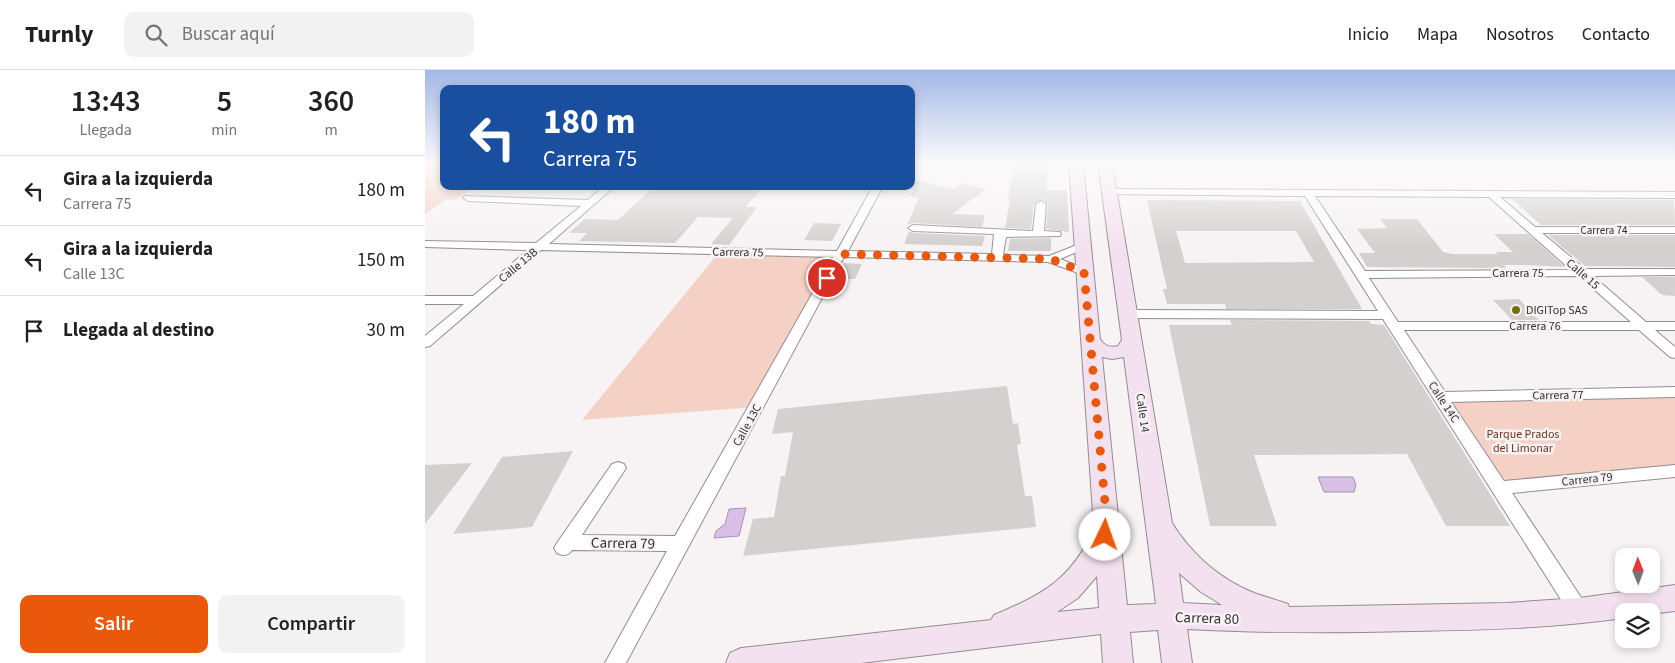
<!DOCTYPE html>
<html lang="es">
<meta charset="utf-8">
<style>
body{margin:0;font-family:"Source Sans 3",sans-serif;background:#f2f2f2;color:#202124;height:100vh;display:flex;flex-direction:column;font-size:19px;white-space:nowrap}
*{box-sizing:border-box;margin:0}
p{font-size:16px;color:#757577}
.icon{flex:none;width:28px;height:28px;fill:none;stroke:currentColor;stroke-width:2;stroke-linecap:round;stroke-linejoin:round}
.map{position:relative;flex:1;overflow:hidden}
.details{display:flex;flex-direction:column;background:#fff;width:425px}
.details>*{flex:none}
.top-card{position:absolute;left:15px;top:15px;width:475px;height:105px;border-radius:10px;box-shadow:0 2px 8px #0003;background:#1a4fa0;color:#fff;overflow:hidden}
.needle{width:32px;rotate:359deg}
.fabs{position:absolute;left:1190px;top:478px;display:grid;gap:10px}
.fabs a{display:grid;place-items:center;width:45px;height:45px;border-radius:10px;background:#fff;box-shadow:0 2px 8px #0003;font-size:25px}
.pin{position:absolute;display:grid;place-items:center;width:42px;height:42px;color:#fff;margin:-21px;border:2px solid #fff;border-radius:50%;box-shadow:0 1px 5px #0007}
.me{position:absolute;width:55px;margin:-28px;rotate:3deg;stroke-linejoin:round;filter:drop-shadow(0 0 4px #0008)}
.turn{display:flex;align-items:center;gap:18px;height:105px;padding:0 20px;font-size:22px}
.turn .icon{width:65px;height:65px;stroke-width:2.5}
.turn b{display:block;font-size:35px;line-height:42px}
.eta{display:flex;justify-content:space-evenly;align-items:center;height:85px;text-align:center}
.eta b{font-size:30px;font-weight:600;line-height:35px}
.primary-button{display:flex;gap:10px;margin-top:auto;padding:10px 20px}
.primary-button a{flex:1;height:58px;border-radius:10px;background:#ea580c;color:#fff;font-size:20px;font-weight:600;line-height:58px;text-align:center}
.primary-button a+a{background:#f2f2f2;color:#202124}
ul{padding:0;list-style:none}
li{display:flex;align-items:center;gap:15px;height:70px;padding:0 20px;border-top:1px solid #e0e0e0}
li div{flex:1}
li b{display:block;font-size:19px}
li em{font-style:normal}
header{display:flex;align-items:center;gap:30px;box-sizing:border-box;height:70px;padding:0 25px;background:#fff;border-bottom:1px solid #e0e0e0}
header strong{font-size:24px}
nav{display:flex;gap:28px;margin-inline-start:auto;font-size:18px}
.search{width:350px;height:45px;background:#f2f2f2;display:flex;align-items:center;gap:12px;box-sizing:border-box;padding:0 18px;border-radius:10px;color:#757577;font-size:19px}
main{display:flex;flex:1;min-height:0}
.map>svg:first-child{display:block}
.green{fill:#f5d1c5}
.water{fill:#d9bfe7;stroke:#a794b0}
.building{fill:#d4d0d0;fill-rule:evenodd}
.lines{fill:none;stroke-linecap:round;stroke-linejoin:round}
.street-casing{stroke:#918e8f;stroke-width:2}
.secondary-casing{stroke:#918e8f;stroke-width:2}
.street{fill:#fff;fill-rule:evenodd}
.secondary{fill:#f4e1ef;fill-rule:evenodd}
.route{stroke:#ea580c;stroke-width:9;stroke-dasharray:0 16.2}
.poi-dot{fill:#746f0e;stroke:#f7f3f4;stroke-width:2}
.labels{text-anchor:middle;stroke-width:5;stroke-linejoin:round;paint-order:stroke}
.far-street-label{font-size:11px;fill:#323031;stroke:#f7f3f4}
.street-label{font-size:12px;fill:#323031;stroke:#f7f3f4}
.poi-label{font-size:12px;fill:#323031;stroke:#f7f3f4;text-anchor:start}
.park-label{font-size:12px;fill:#6e331c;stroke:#f7f3f4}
.near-street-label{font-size:15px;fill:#323031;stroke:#f7f3f4}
</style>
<header>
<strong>Turnly</strong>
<div class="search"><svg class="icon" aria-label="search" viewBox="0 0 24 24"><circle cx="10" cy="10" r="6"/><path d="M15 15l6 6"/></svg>Buscar aquí</div>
<nav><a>Inicio</a><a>Mapa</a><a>Nosotros</a><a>Contacto</a></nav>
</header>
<main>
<section class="details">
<div class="eta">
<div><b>13:43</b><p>Llegada</p></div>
<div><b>5</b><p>min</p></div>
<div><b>360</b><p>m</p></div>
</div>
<ul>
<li><svg class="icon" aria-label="left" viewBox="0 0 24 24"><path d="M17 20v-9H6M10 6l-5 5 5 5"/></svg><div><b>Gira a la izquierda</b><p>Carrera 75</p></div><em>180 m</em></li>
<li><svg class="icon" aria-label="left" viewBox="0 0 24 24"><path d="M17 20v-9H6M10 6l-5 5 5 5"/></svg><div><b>Gira a la izquierda</b><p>Calle 13C</p></div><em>150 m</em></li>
<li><svg class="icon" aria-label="arrive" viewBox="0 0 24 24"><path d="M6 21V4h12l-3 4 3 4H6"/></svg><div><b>Llegada al destino</b></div><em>30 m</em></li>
</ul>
<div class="primary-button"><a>Salir</a><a>Compartir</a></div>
</section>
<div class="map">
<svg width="1250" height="593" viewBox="0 0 1250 593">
<rect width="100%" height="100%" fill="#f7f3f4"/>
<path class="green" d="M0,93h19v23h31l-20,14h-10l-20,14z
M295,181l120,3 -84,153 -174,13z
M1250,322v79l-175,17 -59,-91z"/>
<path class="water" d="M893,407h35l3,8 -2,7h-30z
M321,438l-7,28 -25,2 2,-7 9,-7 4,-15z"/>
<path class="building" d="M591,93h33l-3,27h21l2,42 -23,-3 2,-25 -6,-5 -8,5 -3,25 -26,-1 5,-28h-2l1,-9z
M486,109l42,10 9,-6 24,6 -34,25 33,1 -3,12 -69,-4 -6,2 12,-27 -11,-3 6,-4 -3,-1z
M250,116h88l-17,21h11l-28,38 -18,-1 22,-26 -35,-1 -23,26 -96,-2 8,-8h-18l16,-14 33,1 32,-30h21z
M1087,129l162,1 1,25h-134z
M722,130l153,1 62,108h-136l-1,-5h-58l-4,-15h4zM751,161h120l18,31 -129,1z
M955,149h37l26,33 10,2h45l-2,-2h17l-19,-18h34l37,33 -43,-2h-18l2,3 -139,-1 -8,-14h16l-18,-24 30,-1z
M389,153l27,1 -9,17 -28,-1z
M484,161l4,2 72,3 -3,10 -78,-2z
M1123,165h127v32l-90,-1z
M626,168v13h-43l2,-12z
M419,193l18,1 -7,15h-18z
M1217,207h33v19l-13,-1z
M1094,229l20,21h-27l-19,-20z
M805,250l139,1 2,3 13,1 126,201h-64l-39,-72 -153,1 23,71h-67l-41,-201h63z
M582,316l6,38 5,-1 3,21 -4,1 8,51h7l4,31 -293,29 10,-37 21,-2 7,-41h4l8,-44 -21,2 6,-25z
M148,381l-41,76 -79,7 49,-77z
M47,393l-47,61v-59z"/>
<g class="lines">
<g class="street-casing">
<path id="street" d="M179,116h11l-66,58 288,7 36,-65h10l-35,65 144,3 2,-20 -81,-3 -5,-3 5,-3 120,6 3,-27 5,-3 5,3 -2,27 16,1 1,2 -1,2 -54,1 -3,18 46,1 33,-13 4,1 1,2 -1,2 -26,11 28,11 2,2 -6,3 -36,-13 -204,-5 -218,406h-21l62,-112 -95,-1c-4,6 -9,6 -15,3l-3,-5 3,-5 55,-79 6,-2 6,2 2,4 -44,67 93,1 158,-279 -292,-7 -111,96 -5,1v-11l39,-32h-39v-8h48l55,-46 -103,-3v-6l111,2 45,-37 -113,-5 -5,-3 2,-2 123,4z
M684,119l566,3v6l-175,-1 35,30h140v6h-133l43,36h90v6l-82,1 53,46h29v8h-20l20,17v11l-5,-1 -31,-27h-235l41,62 230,-5v10l-224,5 53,79 171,-16v12l-163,16 74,112 3,6 -3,6 -7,3 -7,-3 -189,-298 -254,-1 -6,-4 6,-4 249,1 -73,-115 -199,-2 -2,-2zM890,126l174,1 82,73 -206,1zM1154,206l52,46h-233l-29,-44z"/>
</g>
<g class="secondary-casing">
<path id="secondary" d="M644,93h14l17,176c4,7 11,9 18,7l4,-6 -24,-177h14l60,360c20,32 48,56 82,70 11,4 23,7 34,11l1,3 218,-4 72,-5 96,-13v26l-24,3v-3h-27v7c-71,10 -141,12 -213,13 -75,2 -149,2 -224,-2l5,34h-30l-4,-33 -28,2 3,31h-30l-2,-29 -240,29h-135l4,-10 11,-5 250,-28 3,-5c49,-20 79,-37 100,-87zM677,287l10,2 12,-2 32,247 -29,1zM754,503l22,19 21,13 -39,-2zM672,506l2,32 -42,4 21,-14z"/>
</g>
<use href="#street" class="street"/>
<use href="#secondary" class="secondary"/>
</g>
<linearGradient id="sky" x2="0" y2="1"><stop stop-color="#a2b8e8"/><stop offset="0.53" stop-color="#fbfafa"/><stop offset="1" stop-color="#fbfafa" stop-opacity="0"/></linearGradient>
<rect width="1250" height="176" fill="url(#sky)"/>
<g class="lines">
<path class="route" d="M402,208l13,-24 211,5 33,13 23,253 -2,10"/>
</g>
<circle class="poi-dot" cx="1091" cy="240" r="5"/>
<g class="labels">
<g class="far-street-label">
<text x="1179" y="164">Carrera 74</text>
</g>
<g class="street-label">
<text transform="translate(313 182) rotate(1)" y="4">Carrera 75</text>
<text transform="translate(93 195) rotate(-40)" y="4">Calle 13B</text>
<text x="1093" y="207">Carrera 75</text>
<text transform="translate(1158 204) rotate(41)" y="4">Calle 15</text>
<text x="1110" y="260">Carrera 76</text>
<text transform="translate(1133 325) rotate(-1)" y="4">Carrera 77</text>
<text transform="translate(1019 332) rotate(57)" y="4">Calle 14C</text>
<text transform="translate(718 343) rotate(82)" y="4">Calle 14</text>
<text transform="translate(322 355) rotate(-61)" y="4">Calle 13C</text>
<text transform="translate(1162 409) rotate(-6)" y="4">Carrera 79</text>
</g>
<g class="poi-label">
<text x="1101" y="244">DIGITop SAS</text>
</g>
<g class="park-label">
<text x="1098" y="368">Parque Prados<tspan x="1098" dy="14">del Limonar</tspan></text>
</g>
<g class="near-street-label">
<text transform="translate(198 473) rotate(1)" y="5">Carrera 79</text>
<text transform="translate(782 548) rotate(2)" y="5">Carrera 80</text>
</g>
</g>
</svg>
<div class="fabs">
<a><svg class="needle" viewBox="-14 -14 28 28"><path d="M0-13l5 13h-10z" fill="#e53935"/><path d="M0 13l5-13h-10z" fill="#757577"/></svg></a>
<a><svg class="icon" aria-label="layers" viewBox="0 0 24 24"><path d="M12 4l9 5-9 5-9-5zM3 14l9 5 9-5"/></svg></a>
</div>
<div class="pin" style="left:402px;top:208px;background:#d93025"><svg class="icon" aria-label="arrive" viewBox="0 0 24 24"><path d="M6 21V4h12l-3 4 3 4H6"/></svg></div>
<svg class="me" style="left:680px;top:465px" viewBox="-20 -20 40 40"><circle r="19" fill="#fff"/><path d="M0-13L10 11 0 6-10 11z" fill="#ea580c"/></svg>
<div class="top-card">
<div class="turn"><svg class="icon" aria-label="left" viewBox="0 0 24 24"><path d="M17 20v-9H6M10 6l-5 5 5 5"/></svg><div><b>180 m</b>Carrera 75</div></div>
</div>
</div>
</main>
